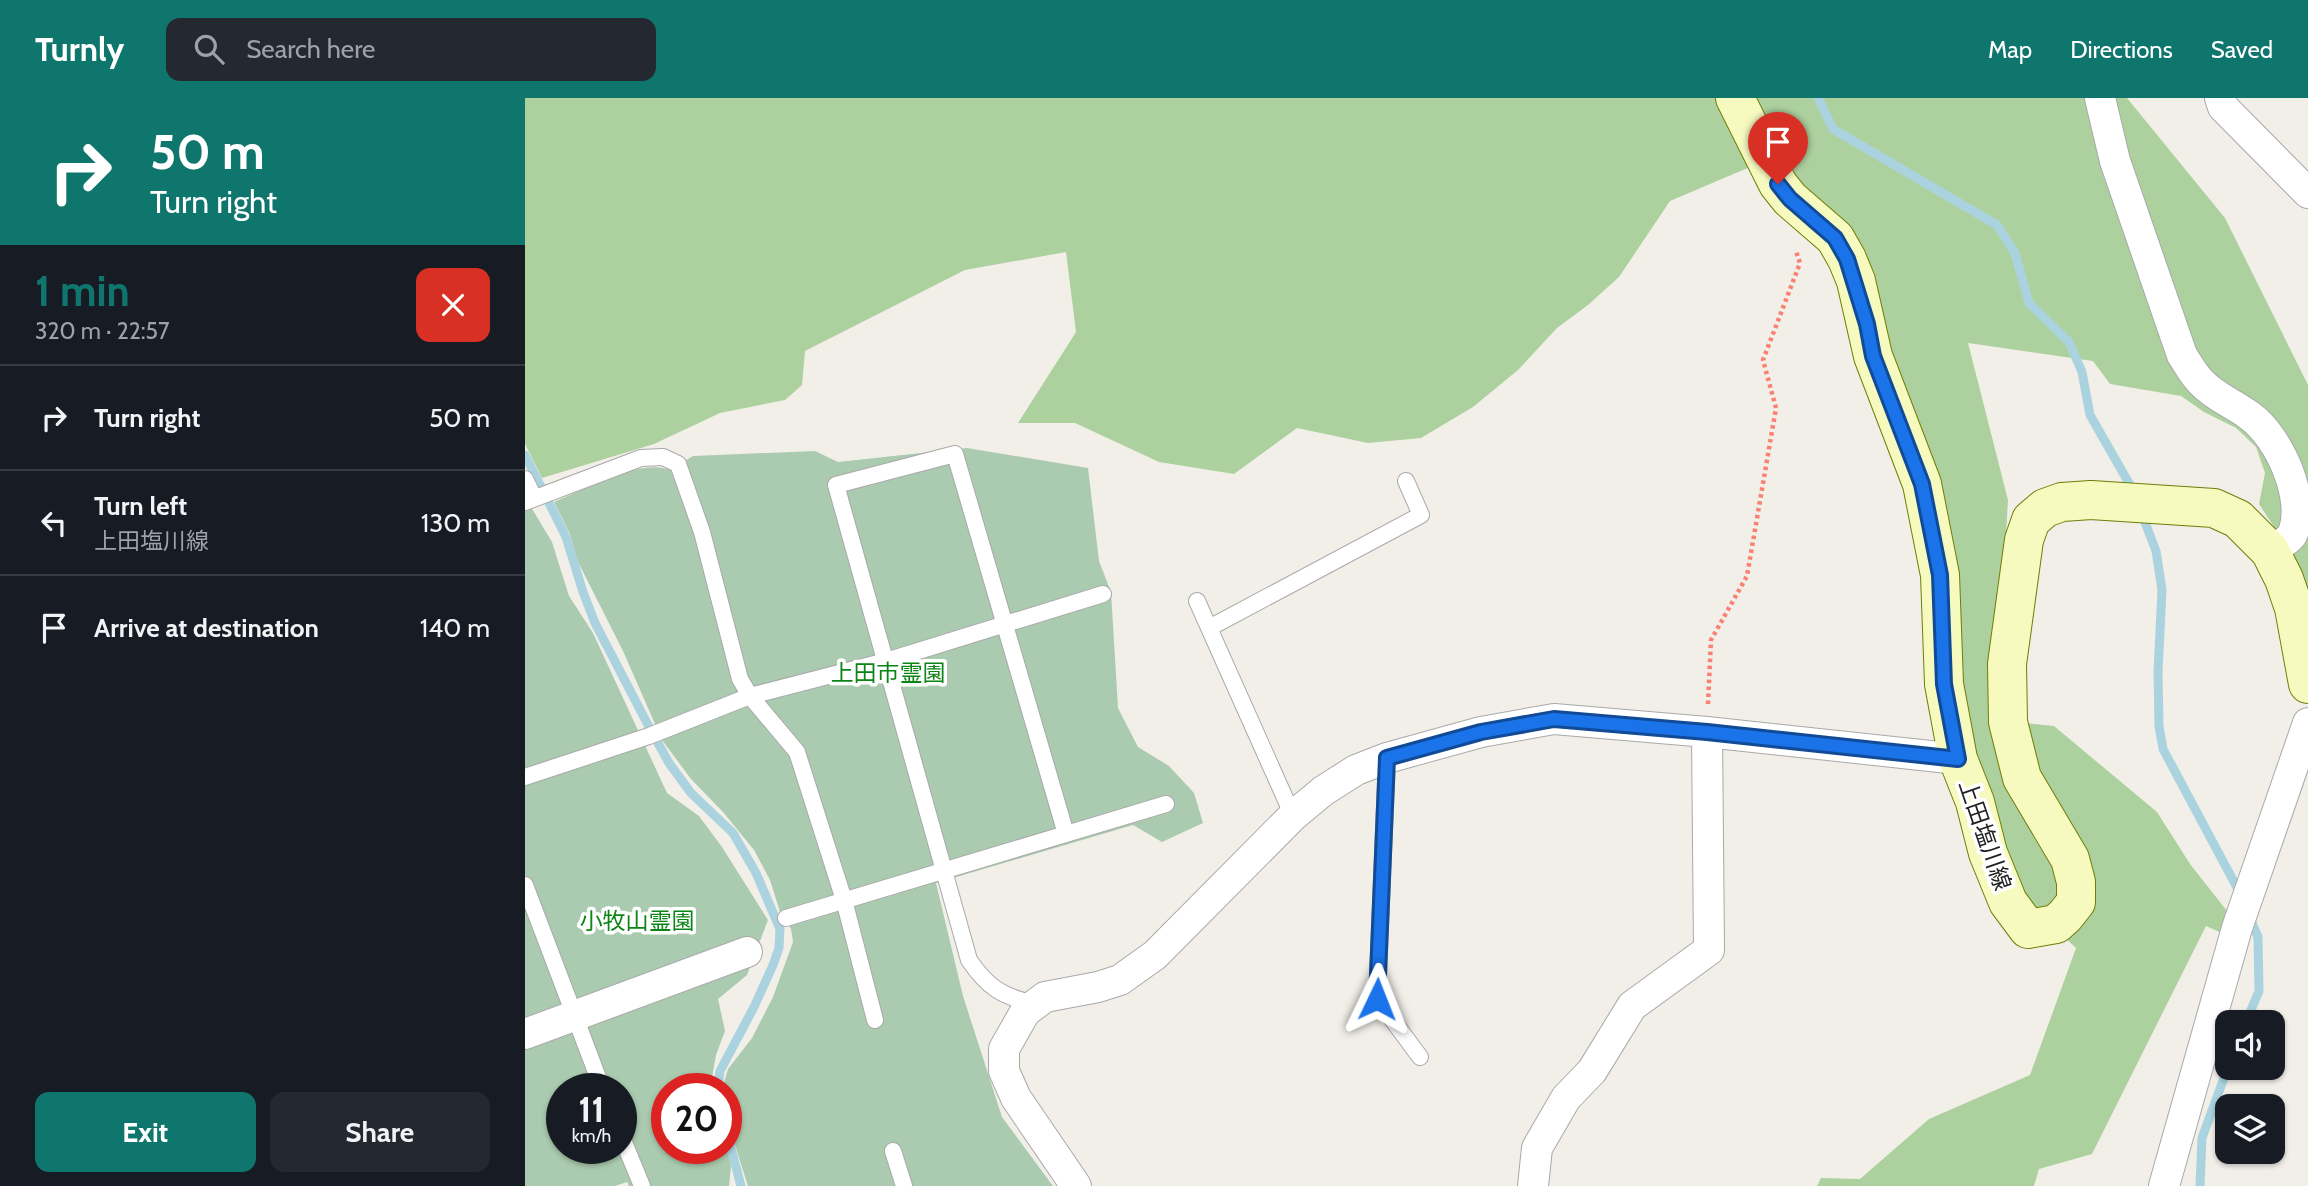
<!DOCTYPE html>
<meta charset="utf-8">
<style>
body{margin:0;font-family:Cabin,"Noto Sans JP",sans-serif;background:#242831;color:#f1f3f6;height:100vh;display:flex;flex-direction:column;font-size:26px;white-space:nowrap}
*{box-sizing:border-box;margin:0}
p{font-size:23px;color:#9ea1a6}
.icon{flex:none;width:38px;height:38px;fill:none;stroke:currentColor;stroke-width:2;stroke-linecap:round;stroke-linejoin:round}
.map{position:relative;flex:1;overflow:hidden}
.sheet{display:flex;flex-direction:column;background:#171b24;width:525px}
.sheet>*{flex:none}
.hud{background:#0f766e;color:#fff;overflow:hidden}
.tools{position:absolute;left:1690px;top:912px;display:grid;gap:14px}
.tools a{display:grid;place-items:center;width:70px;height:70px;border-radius:14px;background:#171b24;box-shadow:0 2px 5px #0004;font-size:35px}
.speed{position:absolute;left:21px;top:975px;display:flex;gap:14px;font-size:35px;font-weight:700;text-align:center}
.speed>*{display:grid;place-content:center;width:91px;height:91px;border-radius:50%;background:#171b24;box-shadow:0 2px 5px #0004;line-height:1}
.speed small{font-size:18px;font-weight:400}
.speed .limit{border:10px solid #d22;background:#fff;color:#111}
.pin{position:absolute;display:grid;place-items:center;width:60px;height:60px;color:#fff;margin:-72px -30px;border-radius:50% 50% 50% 0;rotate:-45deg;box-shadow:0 0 7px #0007}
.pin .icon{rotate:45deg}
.me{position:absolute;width:77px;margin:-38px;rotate:2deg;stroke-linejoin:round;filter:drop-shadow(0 0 5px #0008)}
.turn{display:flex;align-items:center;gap:24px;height:147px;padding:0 35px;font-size:32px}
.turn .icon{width:91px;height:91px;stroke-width:2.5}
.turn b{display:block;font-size:49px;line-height:60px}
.round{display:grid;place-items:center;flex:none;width:74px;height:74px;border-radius:14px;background:#242831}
.headline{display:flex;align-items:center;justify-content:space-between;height:119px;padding:0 35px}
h1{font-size:42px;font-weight:800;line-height:52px;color:#0f766e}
.action{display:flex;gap:14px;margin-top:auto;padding:14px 35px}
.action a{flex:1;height:80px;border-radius:14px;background:#0f766e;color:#fff;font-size:28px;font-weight:800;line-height:80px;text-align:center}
.action a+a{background:#242831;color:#f1f3f6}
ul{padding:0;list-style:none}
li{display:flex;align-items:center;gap:21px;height:105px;padding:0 35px;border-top:2px solid #363941}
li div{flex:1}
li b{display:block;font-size:26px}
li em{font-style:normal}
header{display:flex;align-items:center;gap:42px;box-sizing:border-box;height:98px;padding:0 35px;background:#0f766e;color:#fff}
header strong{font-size:33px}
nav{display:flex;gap:38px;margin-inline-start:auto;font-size:24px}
.search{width:490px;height:63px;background:#242831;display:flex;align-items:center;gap:18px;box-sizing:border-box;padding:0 24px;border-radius:14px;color:#9ea1a6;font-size:26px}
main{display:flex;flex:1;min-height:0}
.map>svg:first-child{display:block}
.forest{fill:#add19e}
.cemetery{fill:#aacbaf;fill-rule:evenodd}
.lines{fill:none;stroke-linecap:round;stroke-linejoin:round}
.stream{stroke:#aad3df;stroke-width:9}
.service-casing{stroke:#a9a9a9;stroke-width:18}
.minor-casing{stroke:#a9a9a9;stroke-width:32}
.secondary-casing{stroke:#707d05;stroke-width:40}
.path{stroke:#fa8072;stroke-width:4.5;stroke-dasharray:3.5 3.5;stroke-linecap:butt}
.service{stroke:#fff;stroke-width:16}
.minor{stroke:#fff;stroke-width:30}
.secondary{stroke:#f7fabf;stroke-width:38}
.route-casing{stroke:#114b97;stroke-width:18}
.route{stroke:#1a73e8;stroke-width:12}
.labels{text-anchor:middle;stroke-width:7;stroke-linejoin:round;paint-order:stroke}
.park-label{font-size:23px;fill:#0c8416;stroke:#fff}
.street-label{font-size:23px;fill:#222;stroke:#fff}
</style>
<header>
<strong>Turnly</strong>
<div class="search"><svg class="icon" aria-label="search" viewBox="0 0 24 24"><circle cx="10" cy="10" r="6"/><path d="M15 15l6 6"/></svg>Search here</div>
<nav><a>Map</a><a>Directions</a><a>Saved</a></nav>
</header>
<main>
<section class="sheet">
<div class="hud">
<div class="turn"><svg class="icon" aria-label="right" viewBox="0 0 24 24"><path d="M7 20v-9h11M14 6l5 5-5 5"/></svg><div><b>50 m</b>Turn right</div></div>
</div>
<div class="headline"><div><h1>1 min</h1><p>320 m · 22:57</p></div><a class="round" style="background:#d93025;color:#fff"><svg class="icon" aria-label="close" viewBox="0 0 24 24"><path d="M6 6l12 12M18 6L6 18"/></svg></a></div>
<ul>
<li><svg class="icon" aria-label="right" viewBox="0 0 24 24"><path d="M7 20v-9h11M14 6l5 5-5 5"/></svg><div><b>Turn right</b></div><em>50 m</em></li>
<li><svg class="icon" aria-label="left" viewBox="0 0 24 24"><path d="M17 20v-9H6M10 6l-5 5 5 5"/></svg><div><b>Turn left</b><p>上田塩川線</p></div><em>130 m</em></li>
<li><svg class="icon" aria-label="arrive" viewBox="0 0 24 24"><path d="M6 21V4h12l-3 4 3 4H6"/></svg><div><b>Arrive at destination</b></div><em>140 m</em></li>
</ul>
<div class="action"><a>Exit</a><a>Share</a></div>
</section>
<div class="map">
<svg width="1783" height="1088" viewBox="0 0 1783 1088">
<rect width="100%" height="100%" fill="#f2efe9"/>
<path class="forest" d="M0,0h1197l28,69 -80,34 -51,76 -31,28 -31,23 -39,42 -45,37 -52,31 -53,5 -71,-15 -63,46 -75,-12 -84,-39h-57l58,-91 -10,-80 -101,18 -160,81 -3,34 -17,15 -65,13 -66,31 -112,34 -17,-34z
M1220,0h382l98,120 83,167v234l-30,-86 -19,-29 6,-31 -9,-26 -20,-19 -32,-16 -23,-16 -71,-12 -17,-23 -125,-18 40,157 -13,220 59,6 103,86 33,52 41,52 -7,18 -18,-8 -114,228 -53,15 -5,17h-217l4,-8 39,1 69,-60 101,-44 46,-127 -55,-51 -36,-99 -76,-379 -125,-239z"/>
<path class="cemetery" d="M442,350l121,20 11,93 12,31 7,116 20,39 31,19 25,27 9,30 -41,19 -29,-17 -197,58 27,113 39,121 51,69h-305c-10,-33 -22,-63 -22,-98l-3,-2 5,-17 24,-31 21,-41 20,-55 -2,-13 -11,-17 -10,-32 -16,-30 -31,-38 -32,-33 -29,-39 -39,-89 -46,-91 -7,-26 -16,-32c30,-12 86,-44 116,-32l23,-14 122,-5 23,11z
M0,399l27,45 17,54 24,37 74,160 32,23 23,31 46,73 -21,55 -29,24 7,32 -9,24 -6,33h-43v60h59v-3l5,21 -2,20h-100l-2,-4 -12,4h-90zM37,990h59v60h-59z"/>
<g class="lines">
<path class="stream" d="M1293,0l15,31 164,96 18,28 14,50 40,39 13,30 8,43 40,70
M0,357l41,82 17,55 12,31 53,102 21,38 22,30 42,40 23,40 24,56 -1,19 -6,17 -19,42 -34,64 -2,17
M1618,419l13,34 6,39 -4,82 1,54 4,23 78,146
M1721,924l13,-31 -1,-54 -8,-19
M201,1031l15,57
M1675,1088l2,-48 26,-71"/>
<g class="service-casing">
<path id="service" d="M0,381l9,19
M0,404l116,-44 22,-1 15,7 24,68 38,147 10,17 47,56 47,148 31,120
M672,503l96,215
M684,530l212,-113 -15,-34
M862,660l-10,241 43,58
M0,679l124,-41 101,-40 136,-35 217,-67
M0,787l77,203
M261,820l380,-114
M509,906c-32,-8 -46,-16 -65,-44l-133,-475 119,-31 111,380
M96,1037l21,51
M368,1053l11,35"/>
</g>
<g class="minor-casing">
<path id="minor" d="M1575,0l15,63 67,194c6,9 11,19 19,27 15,16 32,21 49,34 29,21 58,84 42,119 -5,7 -15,11 -22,16
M1695,0l3,9 85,86
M0,936l222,-82
M551,1088l-60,-88 -12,-27v-22l21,-37 20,-15 53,-10 22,-7 35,-25 138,-139 30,-25 33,-21 31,-12 94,-26 73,-13 153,13 251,27
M1008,1088l4,-38 29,-50 26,-27 40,-65 77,-56 -2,-218
M1639,1088l73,-258 71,-205"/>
</g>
<g class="secondary-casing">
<path id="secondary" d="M1210,0l43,86 12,15 45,39 12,21 9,22 17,75 49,128 18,91 4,109 14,75 17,43 13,51 20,49 20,27 28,-5 9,-8 11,-14v-20l-6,-23 -48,-81 -14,-56 -1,-58 17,-124 7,-20 14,-12 17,-6 29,-2 123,8 24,11 32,32 14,28 10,29 14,76"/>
</g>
<path class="path" d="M1183,606l3,-64 36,-64 29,-168 -13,-48 37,-97 -4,-12"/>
<use href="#service" class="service"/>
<use href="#minor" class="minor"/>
<use href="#secondary" class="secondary"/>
</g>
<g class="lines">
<g class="route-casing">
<path id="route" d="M852,901l10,-241 94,-26 73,-13 153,13 251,27 -14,-75 -4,-109 -18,-91 -49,-128 -6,-32 -20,-65 -12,-21 -45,-39 -12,-15"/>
</g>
<use href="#route" class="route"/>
</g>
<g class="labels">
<g class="park-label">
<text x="363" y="583">上田市霊園</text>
<text x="112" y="831">小牧山霊園</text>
</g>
<g class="street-label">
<text transform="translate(1460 737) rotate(71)" y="8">上田塩川線</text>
</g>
</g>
</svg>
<div class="tools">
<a><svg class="icon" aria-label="sound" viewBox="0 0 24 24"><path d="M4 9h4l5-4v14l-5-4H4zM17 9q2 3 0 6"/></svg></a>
<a><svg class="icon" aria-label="layers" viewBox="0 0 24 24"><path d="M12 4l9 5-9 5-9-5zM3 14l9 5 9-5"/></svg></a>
</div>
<div class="speed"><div>11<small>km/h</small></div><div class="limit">20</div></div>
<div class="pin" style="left:1253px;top:86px;background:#d93025"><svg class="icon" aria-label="arrive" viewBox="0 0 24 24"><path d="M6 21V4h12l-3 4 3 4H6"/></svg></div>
<svg class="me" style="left:852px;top:901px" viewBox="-20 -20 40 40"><path d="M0-17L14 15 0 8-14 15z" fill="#1a73e8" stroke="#fff" stroke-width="4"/></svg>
</div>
</main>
